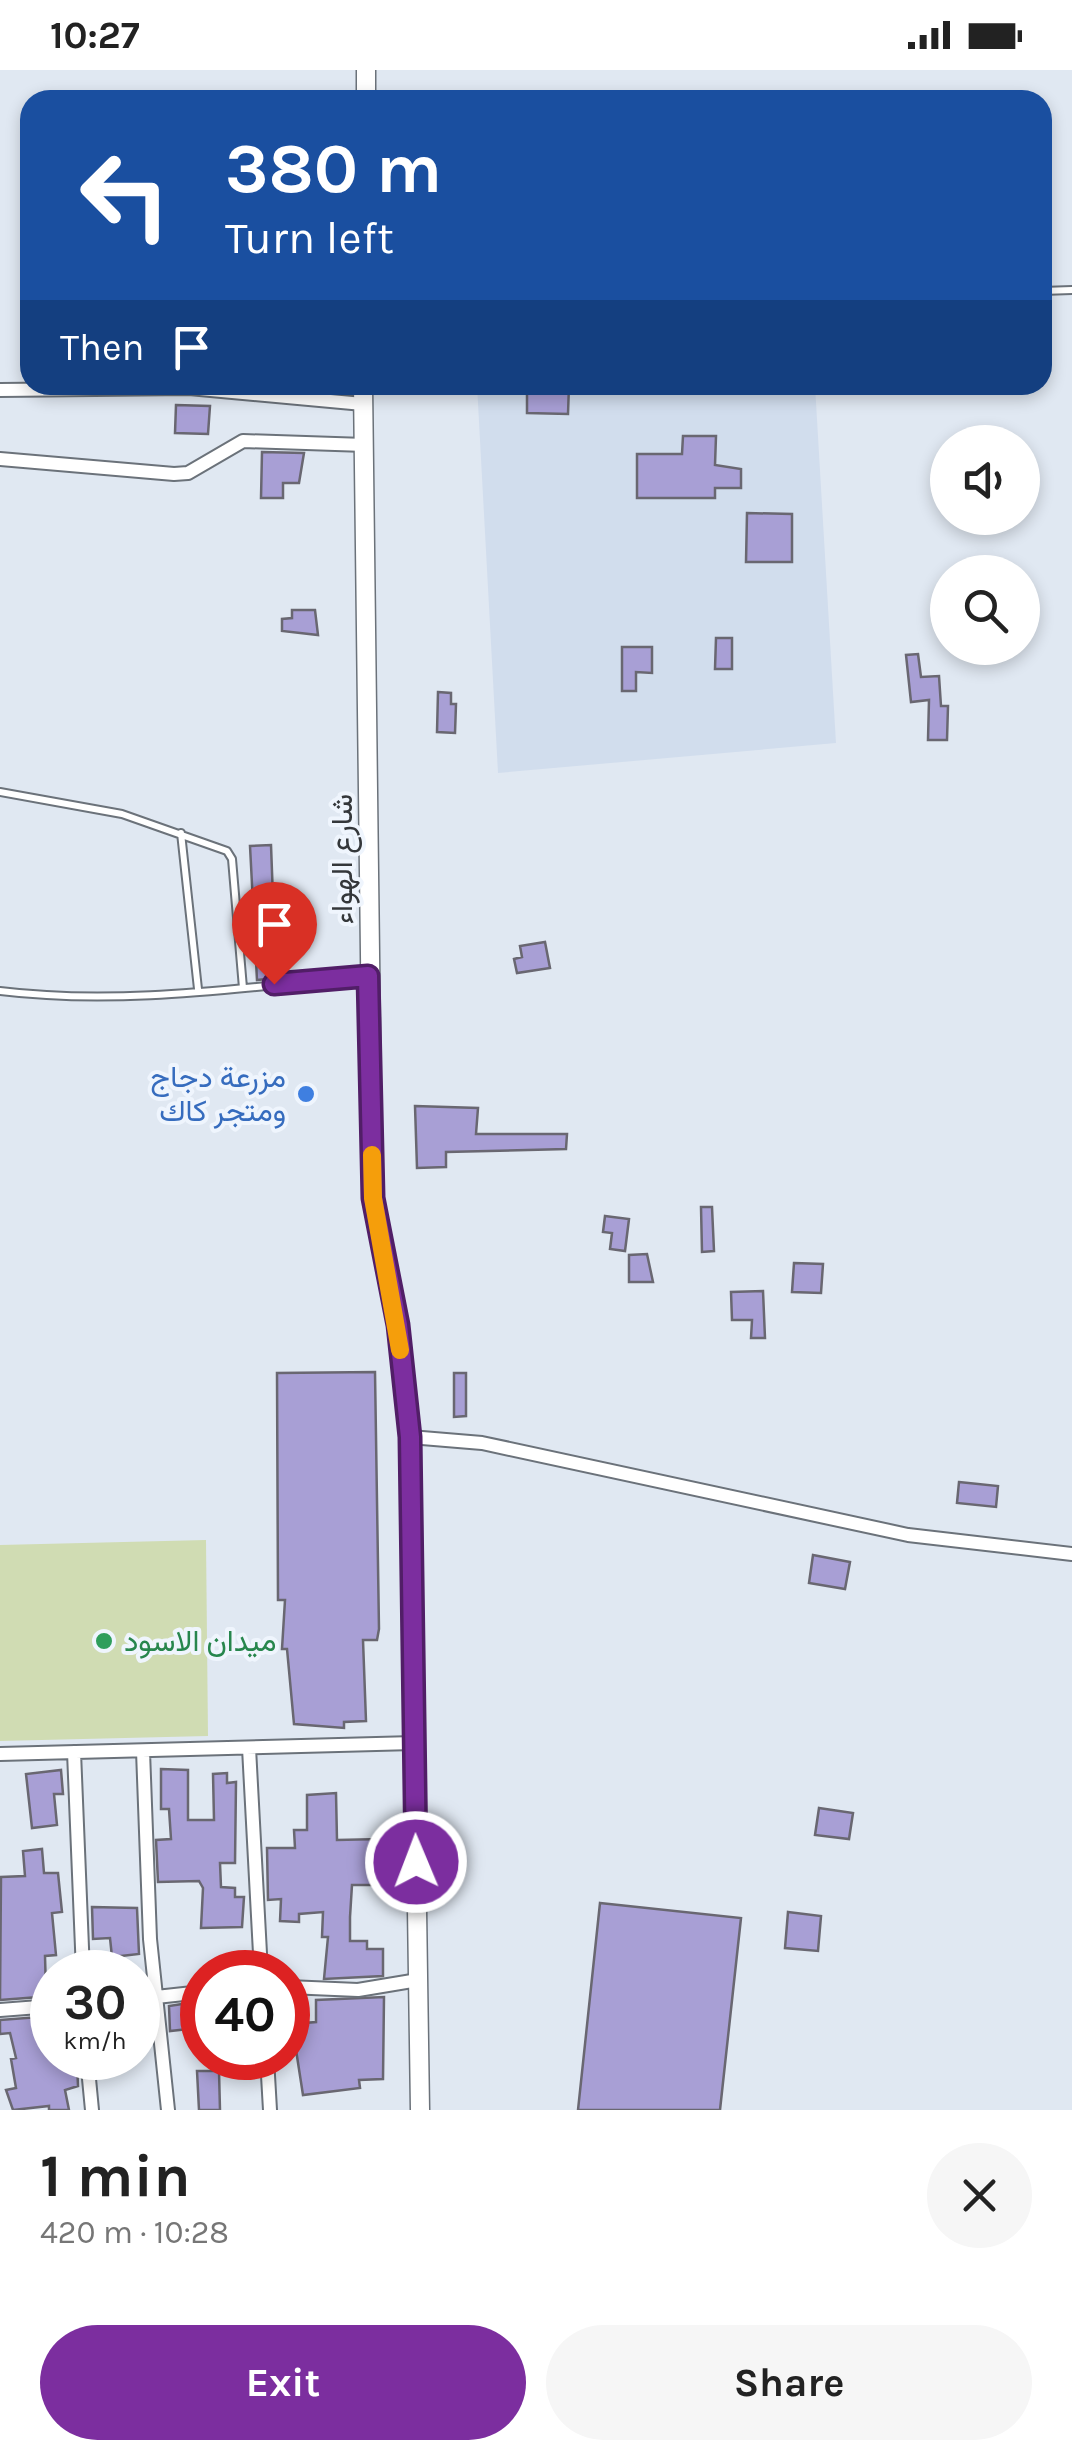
<!DOCTYPE html>
<meta charset="utf-8">
<style>
body{margin:0;font-family:Karla,Vazirmatn,sans-serif;background:#f6f6f6;color:#222;height:100vh;display:flex;flex-direction:column;font-size:38px;white-space:nowrap}
*{box-sizing:border-box;margin:0}
p{font-size:32px;color:#767676}
.icon{flex:none;width:55px;height:55px;fill:none;stroke:currentColor;stroke-width:2;stroke-linecap:round;stroke-linejoin:round}
.map{position:relative;height:2040px;overflow:hidden}
.sheet{display:flex;flex-direction:column;background:#fff;flex:1}
.sheet>*{flex:none}
.hud{position:absolute;left:20px;top:20px;width:1032px;height:305px;border-radius:30px;box-shadow:0 5px 15px #0003;background:#1a4fa0;color:#fff;overflow:hidden}
.fabs{position:absolute;left:930px;top:355px;display:grid;gap:20px}
.fabs a{display:grid;place-items:center;width:110px;height:110px;border-radius:50%;background:#fff;box-shadow:0 5px 15px #0003;font-size:50px}
.speed{position:absolute;left:30px;top:1880px;display:flex;gap:20px;font-size:50px;font-weight:700;text-align:center}
.speed>*{display:grid;place-content:center;width:130px;height:130px;border-radius:50%;background:#fff;box-shadow:0 5px 15px #0003;line-height:1}
.speed small{font-size:25px;font-weight:400}
.speed .limit{border:15px solid #d22;background:#fff;color:#111}
.pin{position:absolute;display:grid;place-items:center;width:85px;height:85px;color:#fff;margin:-102px -42px;border-radius:50% 50% 50% 0;rotate:-45deg;box-shadow:0 0 10px #0007}
.pin .icon{rotate:45deg}
.me{position:absolute;width:110px;margin:-55px;rotate:359deg;stroke-linejoin:round;filter:drop-shadow(0 0 8px #0008)}
.turn{display:flex;align-items:center;gap:35px;height:210px;padding:0 40px;font-size:45px}
.turn .icon{width:130px;height:130px;stroke-width:2.5}
.turn b{display:block;font-size:70px;line-height:85px}
.then{display:flex;align-items:center;height:95px;padding:0 40px;background:#0003;gap:20px;font-size:38px}
.round{display:grid;place-items:center;flex:none;width:105px;height:105px;border-radius:52px;background:#f6f6f6}
.summary{display:flex;align-items:center;justify-content:space-between;height:170px;padding:0 40px}
h1{font-size:60px;font-weight:700;line-height:75px}
.action{display:flex;gap:20px;margin-top:auto;padding:20px 40px}
.action a{flex:1;height:115px;border-radius:60px;background:#7c2e9f;color:#fff;font-size:40px;font-weight:700;line-height:115px;text-align:center}
.action a+a{background:#f6f6f6;color:#222}
.status{display:flex;justify-content:space-between;align-items:center;height:70px;padding:0 50px;background:#fff;direction:ltr}
.status svg{height:28px;fill:currentColor}
.map>svg:first-child{display:block}
.built{fill:#d1dded}
.green{fill:#d0dcb3}
.building{fill:#a89fd5;stroke:#696771;stroke-width:2.5}
.lines{fill:none;stroke-linecap:round;stroke-linejoin:round}
.lane-casing{stroke:#6b727a;stroke-width:10}
.street-casing{stroke:#6b727a;stroke-width:16}
.secondary-casing{stroke:#6b727a;stroke-width:21}
.lane{stroke:#fff;stroke-width:6}
.street{stroke:#fff;stroke-width:12}
.secondary{stroke:#fff;stroke-width:18}
.route-casing{stroke:#511e67;stroke-width:25}
.route{stroke:#7c2e9f;stroke-width:18}
.slow{stroke:#f59e0b;stroke-width:18}
.shop-dot{fill:#3f7fe0;stroke:#eff5fd;stroke-width:4}
.leisure-dot{fill:#2e9e5b;stroke:#eff5fd;stroke-width:4}
.labels{text-anchor:middle;stroke-width:8;stroke-linejoin:round;paint-order:stroke}
.street-label{font-size:30px;fill:#34373a;stroke:#eff5fd}
.shop-label{font-size:30px;fill:#366cbe;stroke:#eff5fd;text-anchor:end}
.leisure-label{font-size:30px;fill:#27864d;stroke:#eff5fd;text-anchor:start}
</style>
<div class="status"><b>10:27</b><svg viewBox="0 0 49 12"><path d="M0 12V9h3v3zM5 12V6h3v6zM10 12V3h3v9zM15 12V0h3v12zM26 1h20v11H26zM47 4h2v5h-2z"/></svg></div>
<div class="map">
<svg width="1072" height="2040" viewBox="0 0 1072 2040">
<rect width="100%" height="100%" fill="#e0e8f2"/>
<path class="built" d="M477,315h338l21,358 -338,30z"/>
<path class="green" d="M206,1470l2,196 -208,5v-196z"/>
<path class="building" d="M527,315h42l-1,29 -41,-1z
M176,335l34,1 -2,28 -33,-1z
M683,366h33l-1,29 26,4v19h-26v10h-78v-44h45z
M262,382l42,1 -5,30h-16v15h-22z
M747,443l45,1v48h-46z
M292,540h23l3,25 -36,-4v-12l10,-1z
M716,568h16v31h-17z
M622,577h30v26l-16,-1v19h-14z
M918,584l3,23 18,-1 2,30h7l-1,34h-19l1,-40 -18,2 -5,-47z
M438,622l13,1v11h5l-1,29 -18,-1z
M271,775l5,133 -19,2 -7,-134z
M545,872l5,26 -33,5 -3,-14 8,-2 -2,-11z
M415,1036l63,2 -2,26h91l-1,15 -120,3v15l-29,1z
M701,1137h11l2,44 -12,1z
M605,1146l24,3 -4,32 -15,-2 2,-16 -9,-1z
M647,1184l6,28h-24v-27z
M794,1193l29,1 -2,29 -29,-1z
M763,1221l2,47h-14l1,-18h-20l-1,-28z
M375,1302l4,257 -2,11h-14l3,81 -22,1v6l-50,-4 -7,-75h-5l3,-49h-7l-1,-227z
M454,1303h12v43l-12,1z
M959,1412l39,4 -2,21 -39,-4z
M813,1485l37,7 -5,27 -36,-6z
M161,1699l27,1v50h26l-1,-46 14,-1v10l9,-1 -1,81h-15l1,24 14,1v9h9l-2,30 -41,1 2,-40 -4,-7 -41,1 -2,-42 15,-1 -2,-30h-8z
M61,1700l2,24h-9l3,31 -25,3 -6,-54z
M336,1723l1,47 44,-1 2,9 -1,37h-30l-2,32v24h17v8h16v27l-59,3 4,-42h-6l1,-25 -24,2v8l-19,-1 1,-22 -13,1 -1,-52h28l-1,-18h13v-35z
M819,1738l34,5 -4,26 -34,-4z
M42,1779l2,24h14l4,39 -10,1 4,42 -11,1 1,35 6,-1v6l-52,4 1,-123 24,-1 -2,-25z
M600,1833l141,15 -21,192h-142z
M92,1837l45,1 2,46 -27,3 -2,-19 -17,1z
M788,1842l33,4 -3,35 -33,-3z
M384,1927l-1,82 -24,1 1,8 -57,7 -11,-71 24,-2v-22z
M182,1934v5l14,-1 2,20 -28,3 -1,-25z
M52,1946v42h22l3,5 1,23 -13,4 4,20h-20v-4l-36,4 -7,-20 10,-2 -5,-29 5,-1 -6,-25 -10,1v-14z
M197,2001h22l1,39h-21z"/>
<g class="lines">
<g class="lane-casing">
<path id="lane" d="M1042,221l30,-1
M0,722l122,22 105,37 5,8 11,129
M181,763l17,156
M0,921c121,15 247,-4 367,-15"/>
</g>
<g class="street-casing">
<path id="street" d="M0,320l189,-2 174,16
M0,389l174,15 14,-1 55,-32 122,4
M410,1367l72,6 426,92 164,19
M249,1678l12,224
M143,1681l7,188 18,171
M74,1682l9,220
M0,1684l414,-11
M288,1917l70,3 60,-10
M138,1929l64,-7
M0,1940l52,-4
M87,1988l5,52
M267,1988l3,52"/>
</g>
<g class="secondary-casing">
<path id="secondary" d="M366,30v-30
M363,315l10,812 25,128 12,112 10,673"/>
</g>
<use href="#lane" class="lane"/>
<use href="#street" class="street"/>
<use href="#secondary" class="secondary"/>
</g>
<g class="lines">
<g class="route-casing">
<path id="route" d="M274,914l94,-8 5,222 25,127 12,112 6,425"/>
</g>
<use href="#route" class="route"/>
<path class="slow" d="M372,1085l1,43 27,152"/>
</g>
<circle class="shop-dot" cx="306" cy="1024" r="10"/>
<circle class="leisure-dot" cx="104" cy="1571" r="10"/>
<g class="labels">
<g class="street-label">
<text transform="translate(342 789) rotate(-90)" y="10">شارع الهواء</text>
</g>
<g class="shop-label">
<text x="286" y="1017">مزرعة دجاج<tspan x="286" dy="34">ومتجر كاك</tspan></text>
</g>
<g class="leisure-label">
<text x="124" y="1581">ميدان الاسود</text>
</g>
</g>
</svg>
<div class="fabs">
<a><svg class="icon" aria-label="sound" viewBox="0 0 24 24"><path d="M4 9h4l5-4v14l-5-4H4zM17 9q2 3 0 6"/></svg></a>
<a><svg class="icon" aria-label="search" viewBox="0 0 24 24"><circle cx="10" cy="10" r="6"/><path d="M15 15l6 6"/></svg></a>
</div>
<div class="speed"><div>30<small>km/h</small></div><div class="limit">40</div></div>
<div class="pin" style="left:274px;top:914px;background:#d93025"><svg class="icon" aria-label="arrive" viewBox="0 0 24 24"><path d="M6 21V4h12l-3 4 3 4H6"/></svg></div>
<svg class="me" style="left:416px;top:1792px" viewBox="-20 -20 40 40"><circle r="17" fill="#7c2e9f" stroke="#fff" stroke-width="3"/><path d="M0-11L8 9 0 5-8 9z" fill="#fff"/></svg>
<div class="hud">
<div class="turn"><svg class="icon" aria-label="left" viewBox="0 0 24 24"><path d="M17 20v-9H6M10 6l-5 5 5 5"/></svg><div><b>380 m</b>Turn left</div></div>
<div class="then">Then<svg class="icon" aria-label="arrive" viewBox="0 0 24 24"><path d="M6 21V4h12l-3 4 3 4H6"/></svg></div>
</div>
</div>
<section class="sheet">
<div class="summary"><div><h1>1 min</h1><p>420 m · 10:28</p></div><a class="round"><svg class="icon" aria-label="close" viewBox="0 0 24 24"><path d="M6 6l12 12M18 6L6 18"/></svg></a></div>
<div class="action"><a>Exit</a><a>Share</a></div>
</section>
